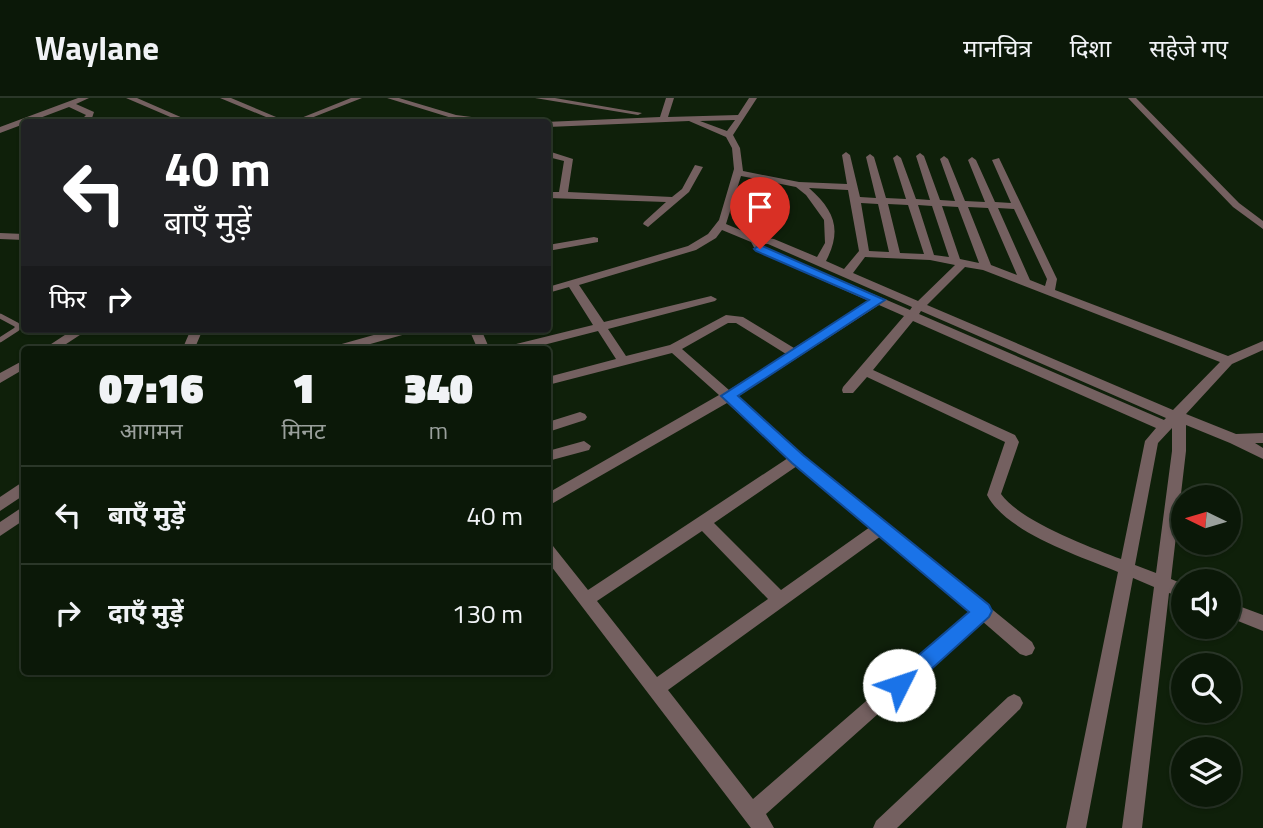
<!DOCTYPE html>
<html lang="hi">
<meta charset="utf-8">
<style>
body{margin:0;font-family:"Titillium Web","Noto Sans Devanagari",sans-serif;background:#192516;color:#f1f3f6;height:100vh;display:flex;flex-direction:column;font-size:26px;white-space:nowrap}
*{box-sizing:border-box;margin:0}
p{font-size:23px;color:#9aa09c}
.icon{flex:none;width:38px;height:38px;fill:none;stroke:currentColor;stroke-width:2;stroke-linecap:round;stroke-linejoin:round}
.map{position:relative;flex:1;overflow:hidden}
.sheet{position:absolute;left:21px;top:248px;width:530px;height:329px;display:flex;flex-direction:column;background:#0b1808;border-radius:7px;box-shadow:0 2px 5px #0004,0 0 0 2px #2b3729}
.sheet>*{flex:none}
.guide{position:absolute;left:21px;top:21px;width:530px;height:214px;border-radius:7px;box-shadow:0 2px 5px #0004,0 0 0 2px #2b3729;background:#202124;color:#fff;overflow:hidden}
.needle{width:46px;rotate:275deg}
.controls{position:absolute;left:1171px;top:387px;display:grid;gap:14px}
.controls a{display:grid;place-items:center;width:70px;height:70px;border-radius:50%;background:#0b1808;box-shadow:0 2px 5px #0004,0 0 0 2px #2b3729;font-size:35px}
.pin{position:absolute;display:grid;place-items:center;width:60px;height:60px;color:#fff;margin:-72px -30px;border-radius:50% 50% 50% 0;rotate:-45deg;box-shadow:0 0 7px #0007}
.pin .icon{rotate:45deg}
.me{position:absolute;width:77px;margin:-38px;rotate:49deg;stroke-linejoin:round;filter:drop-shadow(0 0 5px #0008)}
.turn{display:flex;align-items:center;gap:24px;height:147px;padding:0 28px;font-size:32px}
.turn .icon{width:91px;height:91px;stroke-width:2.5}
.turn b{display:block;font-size:49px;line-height:60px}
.then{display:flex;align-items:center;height:66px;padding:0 28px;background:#0003;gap:14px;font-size:26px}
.eta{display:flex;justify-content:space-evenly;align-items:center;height:119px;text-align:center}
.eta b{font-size:42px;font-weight:800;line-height:49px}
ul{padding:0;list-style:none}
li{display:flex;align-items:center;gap:21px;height:98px;padding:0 28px;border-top:2px solid #2b3729}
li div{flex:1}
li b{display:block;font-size:26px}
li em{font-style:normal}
header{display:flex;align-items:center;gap:42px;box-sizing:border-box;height:98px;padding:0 35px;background:#0b1808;border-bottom:2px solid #2b3729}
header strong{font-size:33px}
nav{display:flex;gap:38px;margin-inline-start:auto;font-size:24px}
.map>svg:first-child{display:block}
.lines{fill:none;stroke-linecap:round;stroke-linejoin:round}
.lane{stroke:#746060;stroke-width:5}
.street{fill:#746060;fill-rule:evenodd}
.route{fill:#1a73e8;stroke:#114b97;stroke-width:2}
</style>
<header>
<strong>Waylane</strong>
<nav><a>मानचित्र</a><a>दिशा</a><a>सहेजे गए</a></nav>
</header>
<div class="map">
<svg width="1263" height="730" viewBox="0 0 1263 730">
<rect width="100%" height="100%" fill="#0f200a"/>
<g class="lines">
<path class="lane" d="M0,218l17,9v4l-17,11"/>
<path class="street" d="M78,0h11l-13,6 18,8 -2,6 6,4h-9l-6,-4 3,-3 -17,-8 -69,26v-6z
M126,0h11l55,24h-10z
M220,0h11l57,24h-10z
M351,0h11l-61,24h-10z
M387,0h12l57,17 39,5 4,2 -44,-3z
M535,0h20l87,15 -4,2z
M666,0h8l-6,19 70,-2 11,-17h8l-24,37 7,13 3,23 56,11 48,2 -5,-29 4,-3 4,3 10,42 16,1 -10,-41 4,-3 4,3 12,41 20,1 -13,-41 4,-3 4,3 15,41 14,1 -14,-44 4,-3 4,3 16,44 15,1 -15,-42 4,-3 4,3 17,42 20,1 -17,-42 4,-3 4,3 19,42 16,1 -19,-43 7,-2 58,121 -2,11 173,66 35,-15v9l-31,14 -46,50 50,20 27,-1v10h-8l8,5v11l-33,-16 -44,-18v26l-15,128 12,5v14l-14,-5 -27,235h-20l32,-241 -21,-9 -47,250h-20l52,-256c-38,-16 -111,-39 -131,-77l18,-53 -138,-65 -14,16h-10l-1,-3 1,-3 61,-71 -25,-11 -142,92 66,58 229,187 3,6 -3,6 -6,2 -6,-2 -38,-33 -216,193 8,14h-23l-203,-266v-18l5,2 35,44 200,-132 -61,-55 -179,103v-13l171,-98 -47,-42 -124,32v-8l68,-18 -18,-28 -74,19h-22l2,-3 89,-22 -24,-38 -21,6v-6l140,-41 20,-12 11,-14 15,-51 -2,-21 -6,-11 -37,-16 -141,6v-5h-3l115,-5zM735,22l-8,11 -27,-10zM741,78l55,11 10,8 18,25 1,23 -8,14 -43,-18 -17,-2 -31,-13zM809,90l39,2 11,61 -15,18 -18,-8c16,-31 9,-50 -17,-73zM861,105l17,1 11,48 -20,-1zM888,106l20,1 16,49 -24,-1zM918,107l14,1 17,51 -15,-2zM942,108l16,1 21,56 -19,-4zM968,109l20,1 29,67 -26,-10zM998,110l16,1 33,70 -2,7 -15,-6zM722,132l29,12 5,9 113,50 -75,47 -51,-31 -17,-2 -56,30 -44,11 -18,-27 107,-28 2,-2 -6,-3 -107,26 -25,-37 117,-35 20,-12zM762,146h6l144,63 -2,3 -146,-63zM865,159l65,3 25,5 -37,36 -65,-28zM965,169l18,3 237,92 -47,48 -246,-105zM921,213l245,107 -2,2 -245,-106zM913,223l243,107 -11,13 -24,118c-31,-12 -101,-38 -120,-65l18,-52 -4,-7 -142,-65zM728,225h8l50,31 -57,36 -47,-41zM1172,330v23l-16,122 -21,-8 23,-122zM797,368l73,61 -89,63 -67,-67zM702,433l66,68 -111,78 -60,-76zM881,438l89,75 -217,188 -85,-109z
M1128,0h8l103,105 24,18v8l-30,-22z
M548,53l25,8 -5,33 104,5 10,-8 13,-24 8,2 -14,25 -41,35 -5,-3 1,-2 22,-20 -118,-4v-6h11l5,-31 -16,-4z
M0,135l24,1v6l-24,-1z
M594,139l4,1v4l-50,9v-6z
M74,231h15l-32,21h-15z
M191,231h12l-9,21h-12z
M395,231h20l-2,3 -64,18h-20l2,-3z
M469,231h12l9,21h-12z
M24,262v9l-24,14v-10z
M580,314l5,2 2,3 -2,3 -37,12v-10z
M584,343l7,5 -2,4 -41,11v-10z
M24,383v14l-24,16v-14z
M24,408v14l-24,16v-14z
M1228,504l35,13v16l-35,-14z
M1014,596l6,3 3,6 -3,6 -123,119h-24l3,-7 132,-124z"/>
</g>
<path class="route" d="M760,147l125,55 -147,96 65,59 186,150 3,6 -3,6 -83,75 -7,3 -7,-3 -3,-7 3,-7 77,-66 -177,-149 -71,-67 148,-96 -113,-49 -2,-2z"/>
</svg>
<div class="controls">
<a><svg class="needle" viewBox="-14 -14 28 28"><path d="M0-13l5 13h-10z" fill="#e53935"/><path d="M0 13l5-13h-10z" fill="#9aa09c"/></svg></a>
<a><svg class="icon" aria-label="sound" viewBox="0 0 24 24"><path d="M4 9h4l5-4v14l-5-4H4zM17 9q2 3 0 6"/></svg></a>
<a><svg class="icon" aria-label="search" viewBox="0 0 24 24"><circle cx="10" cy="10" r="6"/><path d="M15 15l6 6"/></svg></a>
<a><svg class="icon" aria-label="layers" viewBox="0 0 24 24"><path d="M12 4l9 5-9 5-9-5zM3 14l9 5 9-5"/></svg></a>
</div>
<div class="pin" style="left:760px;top:151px;background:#d93025"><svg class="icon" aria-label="arrive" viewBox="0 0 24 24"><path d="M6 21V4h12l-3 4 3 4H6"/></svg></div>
<svg class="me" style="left:899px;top:587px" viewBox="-20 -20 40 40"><circle r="19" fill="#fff"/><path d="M0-13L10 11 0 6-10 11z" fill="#1a73e8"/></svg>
<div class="guide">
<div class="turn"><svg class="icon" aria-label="left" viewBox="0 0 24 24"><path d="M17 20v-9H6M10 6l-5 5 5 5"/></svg><div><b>40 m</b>बाएँ मुड़ें</div></div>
<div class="then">फिर<svg class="icon" aria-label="right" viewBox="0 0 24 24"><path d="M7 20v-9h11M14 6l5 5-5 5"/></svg></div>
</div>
<section class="sheet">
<div class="eta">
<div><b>07:16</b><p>आगमन</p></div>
<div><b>1</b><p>मिनट</p></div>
<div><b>340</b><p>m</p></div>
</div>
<ul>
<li><svg class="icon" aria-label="left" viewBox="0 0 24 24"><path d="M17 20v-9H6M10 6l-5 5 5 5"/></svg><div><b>बाएँ मुड़ें</b></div><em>40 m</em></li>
<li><svg class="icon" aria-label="right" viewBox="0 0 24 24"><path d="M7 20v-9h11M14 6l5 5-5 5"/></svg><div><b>दाएँ मुड़ें</b></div><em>130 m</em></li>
</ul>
</section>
</div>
